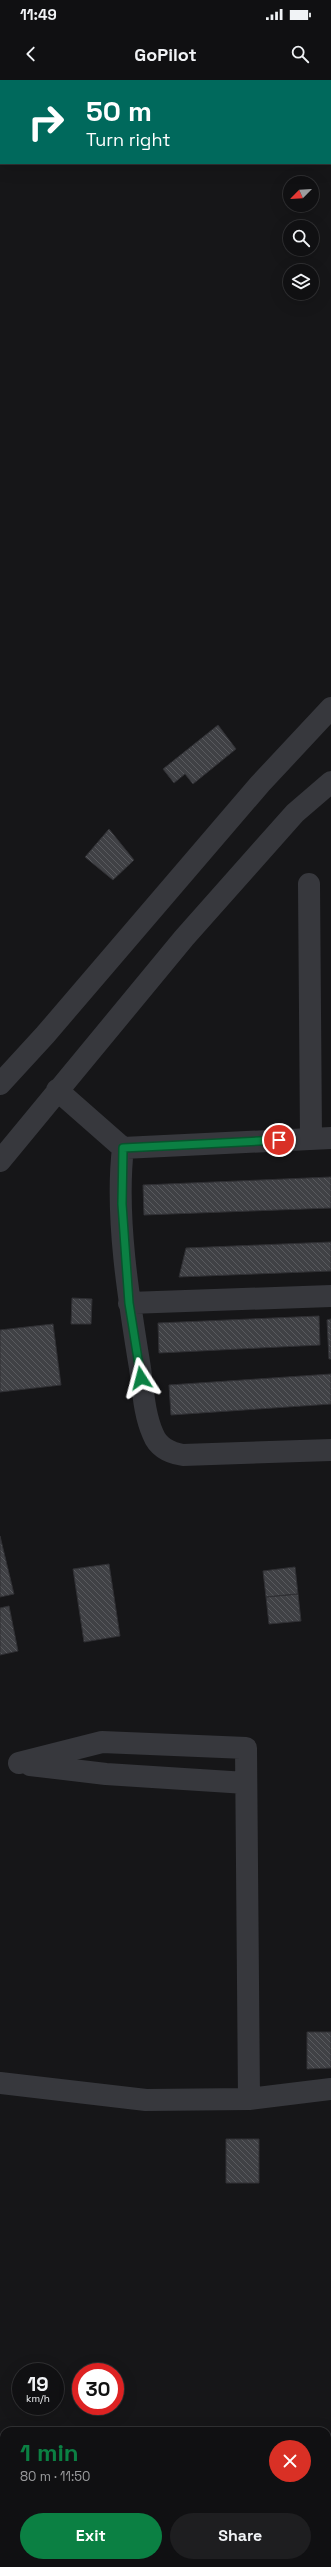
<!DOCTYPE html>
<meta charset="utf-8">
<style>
body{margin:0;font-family:"Space Grotesk",sans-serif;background:#1e1e20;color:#f1f3f6;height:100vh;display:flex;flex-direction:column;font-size:15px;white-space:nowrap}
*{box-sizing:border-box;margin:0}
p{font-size:13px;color:#9c9d9f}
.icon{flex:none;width:22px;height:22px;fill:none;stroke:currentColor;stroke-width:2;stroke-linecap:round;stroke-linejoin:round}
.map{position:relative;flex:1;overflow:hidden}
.panel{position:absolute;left:0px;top:2347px;width:331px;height:140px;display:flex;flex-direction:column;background:#101012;border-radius:12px 12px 0 0;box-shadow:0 4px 16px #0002,0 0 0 1px #303032}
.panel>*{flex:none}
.hud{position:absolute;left:0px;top:0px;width:331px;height:84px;box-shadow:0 4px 16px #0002,0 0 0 1px #303032;background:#00695c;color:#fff;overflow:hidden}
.needle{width:26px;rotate:246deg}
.buttons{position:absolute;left:283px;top:96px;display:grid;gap:8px}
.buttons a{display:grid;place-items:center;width:36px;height:36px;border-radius:50%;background:#101012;box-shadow:0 4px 16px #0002,0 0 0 1px #303032;font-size:20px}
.speed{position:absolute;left:12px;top:2283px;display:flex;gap:8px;font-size:20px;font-weight:700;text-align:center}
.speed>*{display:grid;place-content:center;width:52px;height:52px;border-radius:50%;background:#101012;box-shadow:0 4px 16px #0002,0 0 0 1px #303032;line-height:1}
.speed small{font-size:10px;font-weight:400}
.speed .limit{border:6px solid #d22;background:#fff;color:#111}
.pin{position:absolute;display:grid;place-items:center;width:34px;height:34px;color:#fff;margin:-17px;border:2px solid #fff;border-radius:50%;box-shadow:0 1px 4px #0007}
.me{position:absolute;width:44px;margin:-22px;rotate:351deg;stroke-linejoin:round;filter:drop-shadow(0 0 3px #0008)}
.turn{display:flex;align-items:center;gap:14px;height:84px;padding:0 20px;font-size:18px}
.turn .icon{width:52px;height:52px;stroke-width:2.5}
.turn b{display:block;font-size:28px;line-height:34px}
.round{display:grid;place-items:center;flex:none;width:42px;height:42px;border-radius:21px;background:#1e1e20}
.summary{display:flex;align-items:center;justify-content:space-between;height:68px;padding:0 20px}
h1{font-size:24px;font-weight:700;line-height:30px;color:#0b8043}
.action{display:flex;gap:8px;margin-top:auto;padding:8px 20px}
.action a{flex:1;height:46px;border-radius:24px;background:#0b8043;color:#fff;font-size:16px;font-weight:700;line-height:46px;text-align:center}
.action a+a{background:#1e1e20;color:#f1f3f6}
.status{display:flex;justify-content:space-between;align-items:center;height:28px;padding:0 20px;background:#101012;direction:ltr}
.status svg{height:11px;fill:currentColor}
header{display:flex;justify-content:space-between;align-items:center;height:52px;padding:0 20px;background:#101012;font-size:18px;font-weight:700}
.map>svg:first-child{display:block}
.building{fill:url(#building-back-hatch);stroke:#303034}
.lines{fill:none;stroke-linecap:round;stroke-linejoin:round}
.minor{stroke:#37383d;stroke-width:22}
.route-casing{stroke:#07532c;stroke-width:10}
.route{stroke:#0b8043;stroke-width:7}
</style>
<div class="status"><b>11:49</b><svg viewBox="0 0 49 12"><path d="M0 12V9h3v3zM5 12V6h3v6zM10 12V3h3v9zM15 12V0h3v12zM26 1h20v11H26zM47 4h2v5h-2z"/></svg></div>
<header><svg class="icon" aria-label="back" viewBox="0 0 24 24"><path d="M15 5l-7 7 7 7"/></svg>GoPilot<svg class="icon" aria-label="search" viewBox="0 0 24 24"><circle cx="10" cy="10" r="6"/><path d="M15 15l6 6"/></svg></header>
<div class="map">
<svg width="331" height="2487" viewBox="0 0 331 2487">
<defs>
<pattern id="building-back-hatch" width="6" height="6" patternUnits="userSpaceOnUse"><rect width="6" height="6" fill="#404145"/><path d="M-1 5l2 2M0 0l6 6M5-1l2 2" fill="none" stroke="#595a5e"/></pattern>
</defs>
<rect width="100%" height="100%" fill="#161618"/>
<path class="building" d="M218,645l18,24 -43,35 -8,-10 -11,9 -11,-14z
M109,749l25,31 -21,20 -28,-23z
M331,1097v31l-187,7 -1,-30z
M331,1162v29l-152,6 7,-29z
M72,1218l20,1 -1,25h-20z
M319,1236l1,29 -161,8 -1,-30z
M331,1239v40h-2l-2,-39z
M53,1244l8,61 -61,7v-62z
M331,1294v30l-160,11 -2,-30z
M0,1456l14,58 -14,3z
M109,1484l11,72 -36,6 -11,-73z
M295,1487l3,27 -32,3 -3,-26z
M298,1514l3,27 -32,3 -3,-27z
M9,1526l9,45 -18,4v-47z
M307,1952h24v36l-24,1z
M226,2059h33v44h-33z"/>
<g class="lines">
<path class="minor" d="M309,804l2,254
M0,1004l45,-49 215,-251 71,-76
M57,1010l66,58
M331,1058l-208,10c-8,68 6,153 17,220 3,21 4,46 13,66 5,13 17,19 30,21l148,-5
M0,1081l184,-223 111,-125 36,-31
M129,1223l202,-7
M19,1683l83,-21 144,6 3,351
M30,1685l76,9 140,9
M0,2003l146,17 103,-1 82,-10"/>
</g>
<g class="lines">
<g class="route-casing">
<path id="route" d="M141,1298l-12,-75 -7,-99 1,-56 156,-8"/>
</g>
<use href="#route" class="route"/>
</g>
</svg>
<div class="buttons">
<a><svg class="needle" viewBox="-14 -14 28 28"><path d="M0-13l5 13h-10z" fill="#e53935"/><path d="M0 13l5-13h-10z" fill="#9c9d9f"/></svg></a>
<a><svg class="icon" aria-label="search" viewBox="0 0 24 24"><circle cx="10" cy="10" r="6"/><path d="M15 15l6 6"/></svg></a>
<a><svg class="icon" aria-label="layers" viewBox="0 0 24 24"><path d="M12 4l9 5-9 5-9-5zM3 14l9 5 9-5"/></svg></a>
</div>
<div class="speed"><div>19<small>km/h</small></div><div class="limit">30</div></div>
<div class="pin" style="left:279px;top:1060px;background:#d93025"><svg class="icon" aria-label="arrive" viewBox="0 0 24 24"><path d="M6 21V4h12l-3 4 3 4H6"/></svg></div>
<svg class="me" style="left:141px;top:1298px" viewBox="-20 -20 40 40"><path d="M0-17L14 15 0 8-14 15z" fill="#0b8043" stroke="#fff" stroke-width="4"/></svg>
<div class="hud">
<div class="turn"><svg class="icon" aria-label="right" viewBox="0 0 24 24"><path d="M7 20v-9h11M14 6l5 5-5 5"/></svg><div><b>50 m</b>Turn right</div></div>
</div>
<section class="panel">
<div class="summary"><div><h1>1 min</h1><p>80 m · 11:50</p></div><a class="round" style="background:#d93025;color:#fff"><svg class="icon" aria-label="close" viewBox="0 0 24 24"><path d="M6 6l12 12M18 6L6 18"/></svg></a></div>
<div class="action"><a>Exit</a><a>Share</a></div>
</section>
</div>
